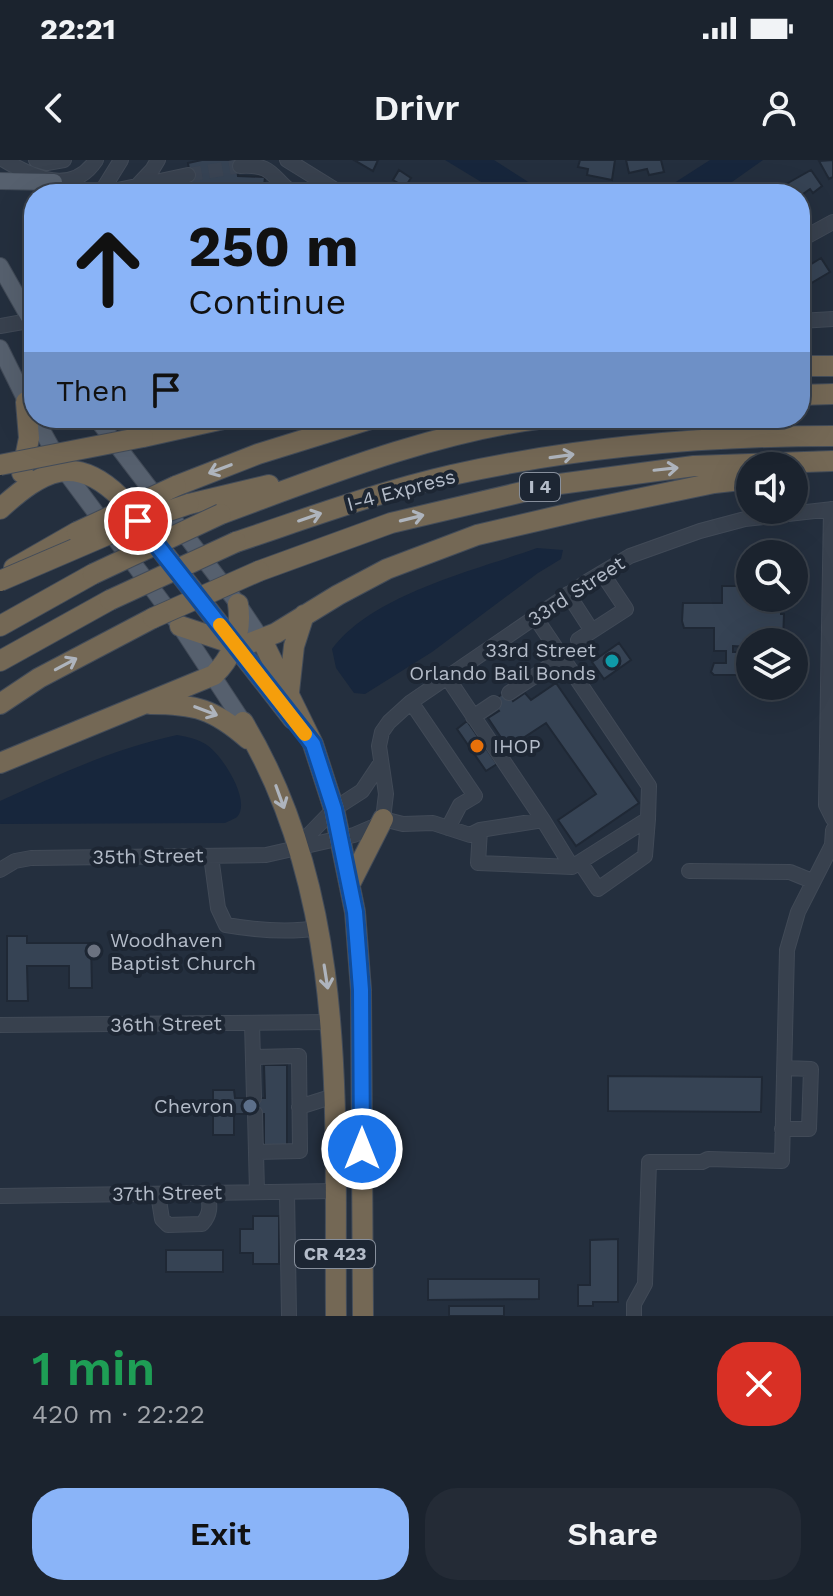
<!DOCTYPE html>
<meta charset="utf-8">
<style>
body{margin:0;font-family:"Work Sans",sans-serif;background:#242b36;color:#f1f3f6;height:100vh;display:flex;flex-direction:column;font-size:30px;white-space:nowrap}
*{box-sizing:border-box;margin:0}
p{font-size:26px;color:#a0a4aa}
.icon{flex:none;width:44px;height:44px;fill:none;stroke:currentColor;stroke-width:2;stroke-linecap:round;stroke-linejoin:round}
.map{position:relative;height:1156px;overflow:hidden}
.panel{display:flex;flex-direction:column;background:#1b232e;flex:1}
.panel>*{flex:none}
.hud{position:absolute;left:24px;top:24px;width:786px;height:244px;border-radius:32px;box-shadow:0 8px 32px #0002,0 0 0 2px #39404a;background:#8ab4f8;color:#111;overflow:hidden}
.fabs{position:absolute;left:736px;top:292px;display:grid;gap:16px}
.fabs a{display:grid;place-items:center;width:72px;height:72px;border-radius:50%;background:#1b232e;box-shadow:0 8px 32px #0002,0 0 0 2px #39404a;font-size:40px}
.pin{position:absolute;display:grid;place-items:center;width:68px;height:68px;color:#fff;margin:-34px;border:4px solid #fff;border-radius:50%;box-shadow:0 2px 8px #0007}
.me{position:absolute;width:88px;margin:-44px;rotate:0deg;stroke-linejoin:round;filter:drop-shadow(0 0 6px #0008)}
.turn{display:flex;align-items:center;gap:28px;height:168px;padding:0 32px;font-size:36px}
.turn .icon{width:104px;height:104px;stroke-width:2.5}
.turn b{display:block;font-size:56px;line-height:68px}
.then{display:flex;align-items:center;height:76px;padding:0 32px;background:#0003;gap:16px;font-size:30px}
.round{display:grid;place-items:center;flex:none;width:84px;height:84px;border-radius:32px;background:#242b36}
.head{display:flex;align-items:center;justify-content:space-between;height:136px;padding:0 32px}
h1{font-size:48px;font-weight:600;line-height:60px;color:#1e9e55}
.primary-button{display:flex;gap:16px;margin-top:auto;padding:16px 32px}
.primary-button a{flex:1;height:92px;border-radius:32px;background:#8ab4f8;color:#111;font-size:32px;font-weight:600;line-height:92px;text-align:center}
.primary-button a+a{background:#242b36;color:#f1f3f6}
.status{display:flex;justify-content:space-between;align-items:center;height:56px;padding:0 40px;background:#1b232e;direction:ltr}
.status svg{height:22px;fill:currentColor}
header{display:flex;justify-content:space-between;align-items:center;height:104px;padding:0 32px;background:#1b232e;font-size:36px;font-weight:600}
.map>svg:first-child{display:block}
.water{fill:#17263c}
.building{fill:#364354;stroke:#1f2835;stroke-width:2}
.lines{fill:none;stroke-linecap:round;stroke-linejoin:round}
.minor-tunnel{stroke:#3a4453;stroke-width:14;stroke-dasharray:14 7;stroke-linecap:butt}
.minor-casing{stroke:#414a57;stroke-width:16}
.major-casing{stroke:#414a57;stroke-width:18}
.highway-casing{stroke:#434c59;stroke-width:22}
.minor{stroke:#38414e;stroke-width:14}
.major{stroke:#56606e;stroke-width:16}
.highway{stroke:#746855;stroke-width:20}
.highway-bridge-casing{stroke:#434c59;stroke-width:22;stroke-linecap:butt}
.highway-bridge{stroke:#746855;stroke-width:20}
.oneway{stroke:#aeb4bd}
.route-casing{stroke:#114b97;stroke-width:20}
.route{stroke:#1a73e8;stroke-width:14}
.slow{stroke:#f59e0b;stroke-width:14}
.culture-dot{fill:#0f9aa8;stroke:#1d2633;stroke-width:3}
.food-dot{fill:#e8710a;stroke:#1d2633;stroke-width:3}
.worship-dot{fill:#6b7280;stroke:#1d2633;stroke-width:3}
.service-dot{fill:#5c6f8a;stroke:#1d2633;stroke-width:3}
.labels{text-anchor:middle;stroke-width:8;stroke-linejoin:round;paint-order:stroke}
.shield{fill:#1d2633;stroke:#878f9c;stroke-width:2}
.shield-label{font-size:18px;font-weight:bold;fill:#b4bcc9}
.street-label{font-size:20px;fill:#b4bcc9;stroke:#1d2633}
.poi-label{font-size:20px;fill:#b4bcc9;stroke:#1d2633;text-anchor:end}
</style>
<div class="status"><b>22:21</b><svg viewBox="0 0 49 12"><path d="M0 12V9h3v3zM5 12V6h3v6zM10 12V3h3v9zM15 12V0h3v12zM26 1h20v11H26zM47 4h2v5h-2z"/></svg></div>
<header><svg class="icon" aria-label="back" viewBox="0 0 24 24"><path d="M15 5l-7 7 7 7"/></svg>Drivr<svg class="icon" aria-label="person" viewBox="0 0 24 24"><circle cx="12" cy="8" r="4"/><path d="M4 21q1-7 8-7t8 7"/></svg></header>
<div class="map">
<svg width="833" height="1156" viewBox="0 0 833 1156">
<rect width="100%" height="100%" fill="#242f3e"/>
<path class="water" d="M445,0h49l53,34h-46z
M710,0h53l-48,34h-58z
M537,388l26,2 -2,9 -23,14 -106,79 -67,42 -11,-1 -18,-25 -4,-19c41,-55 141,-78 205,-101z
M177,575c11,2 21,4 30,10 15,10 45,56 30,72 -1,1 -10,5 -12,6l-225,1v-23c57,-26 116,-53 177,-66z"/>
<path class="building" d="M202,0h34l2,16 27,1 -2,17h-84v-6l12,-5 -3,-20z
M354,0h24l-5,11z
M580,0h35l-3,20 -25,-5 1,-6 -10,-2z
M626,0h35l3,12 -15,3 -2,-6 -18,4z
M833,0v17l-4,2 -10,-18z
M399,10l12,8 -6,9 -12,-7z
M811,10l11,16 -9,7 -3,-4 -10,7 -5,-2 -7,-11z
M821,98l9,14 -22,13 -3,-6 -5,3v-11z
M722,426h28v12h31v16h3l-1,28h-33v5l-17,-1v6h17v12l-13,-1 3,9 -3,3h-23l-3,-3 3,-9h12v-12h-12v-23h-30l-2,-7 1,-18h39z
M619,483l12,17 -27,19 -12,-17z
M556,523l83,120 -63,43 -18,-26 38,-26 -50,-71 -38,25 -20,-30 11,-7 -7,-10 15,-10 6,10 12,-8 6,7z
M467,561l30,43 -11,7 -29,-42z
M7,776h20v7h64l1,45h-23v-22h-42l1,35h-21z
M264,905h23v82h-23v-33h-30v21h-21v-45h21l1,8h30z
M608,916l154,1 -1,35 -153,-1z
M253,1056h26v48h-26v-11h-13v-24h13z
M618,1079v63h-25v4h-15v-21h12v-45z
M166,1090h57v22h-57z
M428,1119h111v20l-111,1z
M449,1146h55v10h-55z"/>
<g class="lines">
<path class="minor-tunnel" d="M188,15l52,-9"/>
<g class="minor-casing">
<path id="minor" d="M4,0c30,18 68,36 92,0
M36,0l11,3 17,-3
M287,0l55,34
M240,6c35,-2 30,11 54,28
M69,21l16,13
M136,27l16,-17 6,-10
M99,34l89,-19
M100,34l21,-34
M800,80l33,-18
M800,161l33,-2
M0,166l34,-6
M831,349l-5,296 7,14
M568,434l24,37 34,-22 -24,-36
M535,457l114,169 -1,33 -76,48 -29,-47
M578,480l14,-9
M509,533l53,-35
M411,542l64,94 -15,9 -12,23
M473,557l21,-14
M383,659l20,5 30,-1 37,12 10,-5 63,-10 -96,-143
M480,670l-2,33 94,4
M298,686l36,-37 28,-18 18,-27
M211,696l7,52 8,17c29,5 62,8 92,3
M580,702l18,27 47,-33 3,-37
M0,710l15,-9 16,-3 235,-3 88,-20 21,-9 8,-7 3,-25 -7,-48 3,-14 7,-10 22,-20 177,-121 42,-25 70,-25 45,-12 88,-10
M689,711l101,1 22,9
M252,863l2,75
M0,865l332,-3
M253,897l46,-1 1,95 -44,1
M299,947l35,-11
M255,953l2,79
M782,969h27l2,-60 -26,-1
M287,1032l2,124
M158,1034l4,25 6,6 34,-1c9,-10 8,-18 6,-31
M0,1036l335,-5
M634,1156v-12l11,-20 4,-122h53l6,-3 74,2 5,-211 11,-38 34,-67 1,-15"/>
</g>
<g class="major-casing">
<path id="major" d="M0,21l54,1
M0,106l34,60
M0,188l31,63
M35,258l29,52 116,156 63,96
M96,258l142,186 24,36"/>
</g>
<g class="highway-casing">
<path id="highway" d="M800,206h33
M800,235l33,-1
M143,277l85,-19
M22,313l7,-35 -3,-36
M176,326l82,-32 116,-36
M189,344l80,-19
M0,349c42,-38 74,-57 120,-12l173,222
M221,354c103,-38 213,-82 324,-96
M236,382c72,-24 142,-50 216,-67 125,-28 253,-39 381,-39
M14,408l63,-36
M259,411l132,-48 161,-38 142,-19 139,-5
M0,466l93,-52
M180,466l54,18 16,-1 26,-10 62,-38 49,-26 90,-34 107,-25 130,-27 36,-4
M262,480l51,104 21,65 21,103 6,78 2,326
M0,501l110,-61
M289,532l5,-46 10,-31
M0,544l39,-26 114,-60
M150,544c45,0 64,5 98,35
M243,562c108,179 91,394 93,594
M0,603l214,-88c20,-20 28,-44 24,-71
M350,724l33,-65"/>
</g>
<use href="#minor" class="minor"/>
<use href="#major" class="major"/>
<use href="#highway" class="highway"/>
<g class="highway-bridge-casing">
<path id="highway-bridge" d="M0,305l143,-28
M77,372l99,-46
M93,414l128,-60
M0,421l142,-61 47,-16
M110,440l126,-58
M153,458l106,-47"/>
</g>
<use href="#highway-bridge" class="highway-bridge"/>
</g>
<defs><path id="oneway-shaft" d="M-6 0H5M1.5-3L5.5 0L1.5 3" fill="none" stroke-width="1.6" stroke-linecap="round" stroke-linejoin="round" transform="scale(2)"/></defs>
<g class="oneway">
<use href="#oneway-shaft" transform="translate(562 296) rotate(-8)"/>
<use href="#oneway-shaft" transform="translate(220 309) rotate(159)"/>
<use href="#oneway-shaft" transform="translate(666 309) rotate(-6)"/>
<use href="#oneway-shaft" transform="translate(310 357) rotate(-19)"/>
<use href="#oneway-shaft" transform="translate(412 358) rotate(-14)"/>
<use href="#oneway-shaft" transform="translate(66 504) rotate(-28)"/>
<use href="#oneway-shaft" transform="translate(206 551) rotate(21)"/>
<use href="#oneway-shaft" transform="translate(280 637) rotate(70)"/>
<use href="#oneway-shaft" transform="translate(326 817) rotate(81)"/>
</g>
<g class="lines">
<g class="route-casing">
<path id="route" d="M138,361l175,223 21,65 21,103 6,78 1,159"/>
</g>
<use href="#route" class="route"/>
<path class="slow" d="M220,465l85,109"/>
</g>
<circle class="culture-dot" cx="612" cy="501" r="8"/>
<circle class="food-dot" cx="477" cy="586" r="8"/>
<circle class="worship-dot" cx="94" cy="791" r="8"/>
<circle class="service-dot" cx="250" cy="946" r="8"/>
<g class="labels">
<g class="shield">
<rect x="520" y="313" width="40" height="28" rx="6"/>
<rect x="295" y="1080" width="80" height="28" rx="6"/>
</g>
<g class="shield-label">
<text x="540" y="333">I 4</text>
<text x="335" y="1100">CR 423</text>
</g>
<g class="street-label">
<text transform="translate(401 330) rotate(-15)" y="7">I-4 Express</text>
<text transform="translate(576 431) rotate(-33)" y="7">33rd Street</text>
<text transform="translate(148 696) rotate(-1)" y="7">35th Street</text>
<text transform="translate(166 864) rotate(-1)" y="7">36th Street</text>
<text transform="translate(167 1033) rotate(-1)" y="7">37th Street</text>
</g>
<g class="poi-label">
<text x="596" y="497">33rd Street<tspan x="596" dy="23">Orlando Bail Bonds</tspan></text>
<text x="493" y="593" text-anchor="start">IHOP</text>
<text x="110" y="787" text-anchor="start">Woodhaven<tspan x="110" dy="23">Baptist Church</tspan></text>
<text x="234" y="953">Chevron</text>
</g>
</g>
</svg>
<div class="fabs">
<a><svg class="icon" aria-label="sound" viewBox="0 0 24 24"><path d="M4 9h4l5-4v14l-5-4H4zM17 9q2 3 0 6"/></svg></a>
<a><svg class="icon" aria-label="search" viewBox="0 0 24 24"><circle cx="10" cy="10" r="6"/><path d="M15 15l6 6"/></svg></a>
<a><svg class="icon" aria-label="layers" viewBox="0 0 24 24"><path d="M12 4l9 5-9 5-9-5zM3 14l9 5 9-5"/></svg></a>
</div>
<div class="pin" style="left:138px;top:361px;background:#d93025"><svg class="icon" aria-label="arrive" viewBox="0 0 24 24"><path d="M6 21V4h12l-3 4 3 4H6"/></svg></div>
<svg class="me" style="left:362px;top:989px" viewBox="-20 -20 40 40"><circle r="17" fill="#1a73e8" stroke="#fff" stroke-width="3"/><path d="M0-11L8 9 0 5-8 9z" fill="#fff"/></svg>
<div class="hud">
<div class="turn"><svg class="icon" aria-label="ahead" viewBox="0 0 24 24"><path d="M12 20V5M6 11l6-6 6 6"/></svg><div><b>250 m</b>Continue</div></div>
<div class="then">Then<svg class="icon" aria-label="arrive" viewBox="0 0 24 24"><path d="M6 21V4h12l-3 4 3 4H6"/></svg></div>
</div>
</div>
<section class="panel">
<div class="head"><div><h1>1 min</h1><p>420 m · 22:22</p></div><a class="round" style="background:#d93025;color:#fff"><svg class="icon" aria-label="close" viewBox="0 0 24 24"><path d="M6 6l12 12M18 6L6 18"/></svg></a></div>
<div class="primary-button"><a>Exit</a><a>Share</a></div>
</section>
